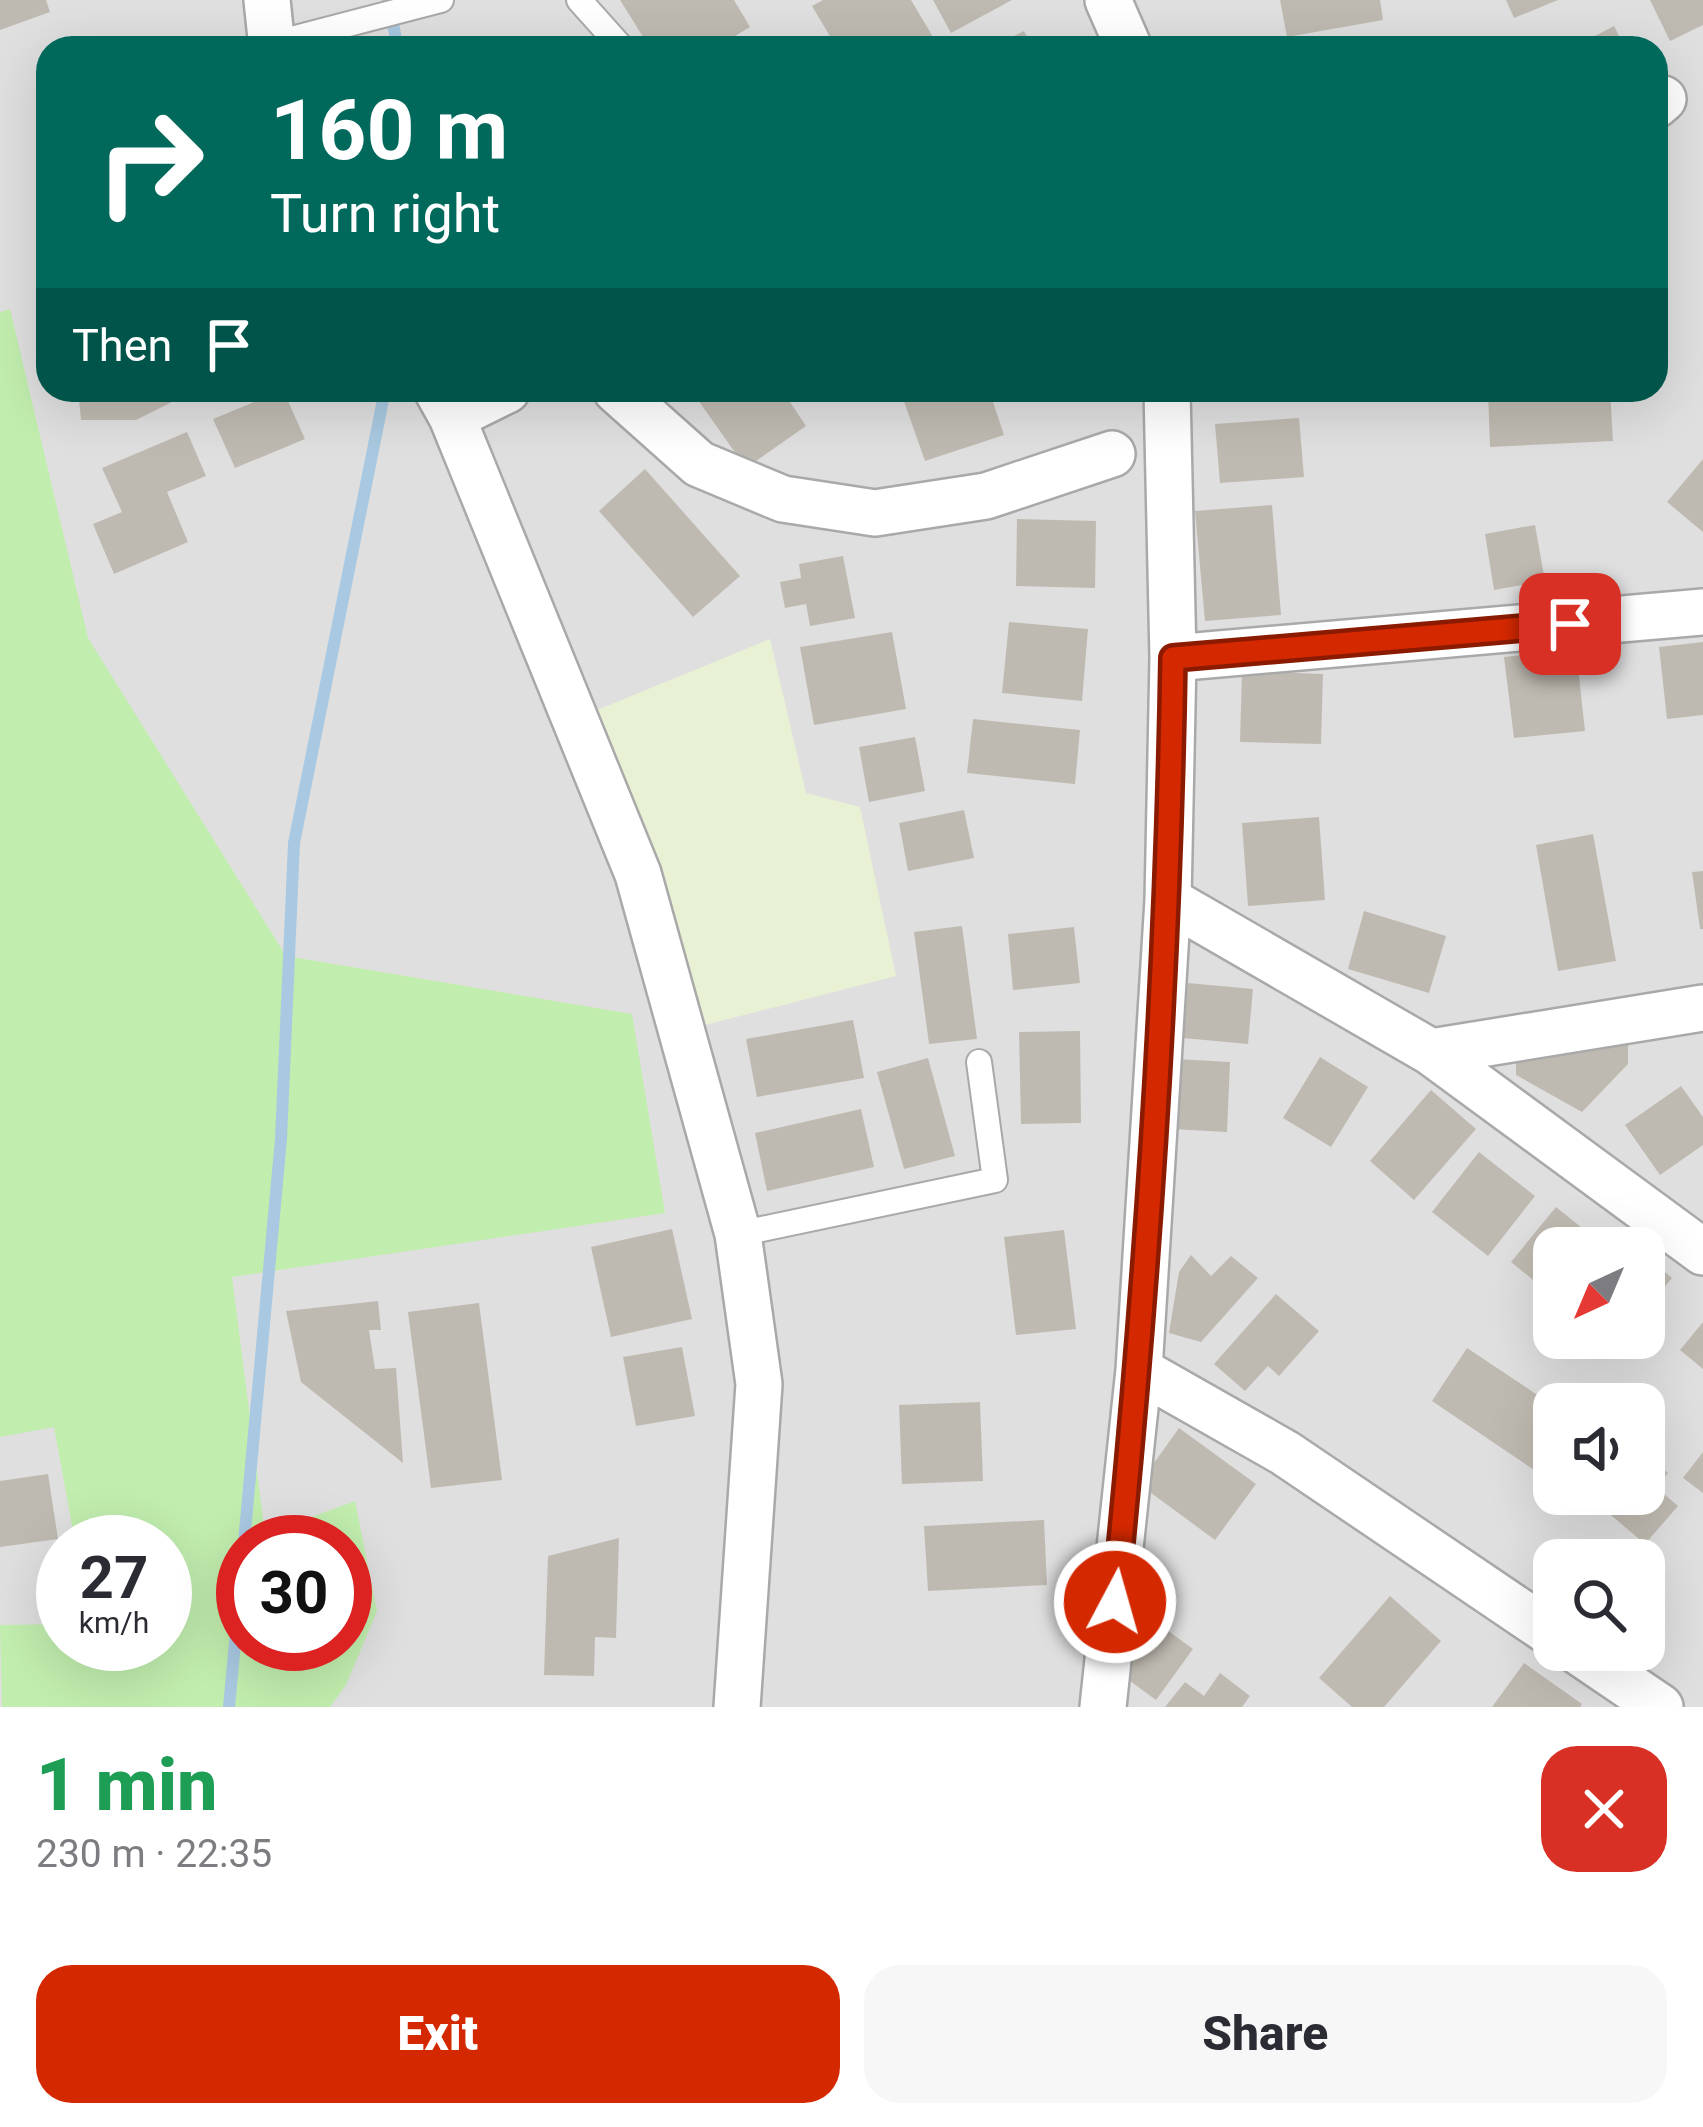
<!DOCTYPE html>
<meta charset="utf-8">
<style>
body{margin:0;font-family:Roboto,sans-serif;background:#f7f7f7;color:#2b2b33;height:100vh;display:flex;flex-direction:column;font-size:45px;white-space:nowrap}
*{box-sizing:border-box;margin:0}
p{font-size:39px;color:#7c7c81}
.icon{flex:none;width:66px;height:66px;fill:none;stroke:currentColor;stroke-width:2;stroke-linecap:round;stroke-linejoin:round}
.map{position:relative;height:1707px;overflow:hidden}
.drawer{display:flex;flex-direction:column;background:#fff;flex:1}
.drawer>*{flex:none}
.guide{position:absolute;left:36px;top:36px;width:1632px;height:366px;border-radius:36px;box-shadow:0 12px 48px #0002;background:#00695c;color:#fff;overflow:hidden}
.needle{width:78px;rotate:224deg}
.tools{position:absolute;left:1533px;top:1227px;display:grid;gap:24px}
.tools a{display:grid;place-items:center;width:132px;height:132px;border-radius:24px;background:#fff;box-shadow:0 12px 48px #0002;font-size:60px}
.speed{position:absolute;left:36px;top:1515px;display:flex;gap:24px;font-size:60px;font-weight:700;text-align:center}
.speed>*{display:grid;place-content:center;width:156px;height:156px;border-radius:50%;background:#fff;box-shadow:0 12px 48px #0002;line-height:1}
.speed small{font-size:30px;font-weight:400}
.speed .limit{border:18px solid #d22;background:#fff;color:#111}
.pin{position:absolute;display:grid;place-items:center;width:102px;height:102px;color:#fff;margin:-51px;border-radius:24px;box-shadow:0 6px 18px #0006}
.me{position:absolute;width:132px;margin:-66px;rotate:6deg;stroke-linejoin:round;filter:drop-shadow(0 0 9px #0008)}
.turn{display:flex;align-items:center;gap:42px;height:252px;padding:0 36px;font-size:54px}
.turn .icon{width:156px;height:156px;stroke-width:2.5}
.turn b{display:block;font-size:84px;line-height:102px}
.then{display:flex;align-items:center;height:114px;padding:0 36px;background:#0003;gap:24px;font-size:45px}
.round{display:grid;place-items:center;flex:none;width:126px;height:126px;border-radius:36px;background:#f7f7f7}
.summary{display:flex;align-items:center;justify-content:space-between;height:204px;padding:0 36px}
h1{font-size:72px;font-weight:800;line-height:90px;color:#1e9e55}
.button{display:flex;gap:24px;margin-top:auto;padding:24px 36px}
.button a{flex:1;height:138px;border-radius:36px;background:#d42800;color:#fff;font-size:48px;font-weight:800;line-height:138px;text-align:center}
.button a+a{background:#f7f7f7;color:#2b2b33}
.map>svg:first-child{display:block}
.residential{fill:#e0dfdf;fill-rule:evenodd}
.farmland{fill:#e9f1d4}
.grass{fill:#c1edae;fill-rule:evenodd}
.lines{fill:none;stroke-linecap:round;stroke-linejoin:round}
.stream{stroke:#a8c9e1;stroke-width:12}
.building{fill:#bfbab1}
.service-casing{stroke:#a9a9a9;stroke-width:28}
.minor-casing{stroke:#a9a9a9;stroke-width:50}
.service{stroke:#fff;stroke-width:24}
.minor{stroke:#fff;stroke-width:45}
.route-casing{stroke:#8a1a00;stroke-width:30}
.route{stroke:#d42800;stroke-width:21}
</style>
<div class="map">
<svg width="1703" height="1707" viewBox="0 0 1703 1707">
<rect width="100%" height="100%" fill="#f2f1e8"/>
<path class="residential" d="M0,0h1703v1707h-1703zM48,48h1608v342h-1608zM1554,1248h90v90h-90zM1554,1404h90v90h-90zM63,1542h102v102h-102zM243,1542h102v102h-102zM1554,1560h90v90h-90z"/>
<path class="farmland" d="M770,639l36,154 54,14 36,169 -191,49 -44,-151 -71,-161z"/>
<path class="grass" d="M10,309l78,329 198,318 346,58 33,199 -433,64 33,257 90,-33 22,110 -31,74 -16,22h-328l-2,-82 63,-1v20h102v-102h-90l-21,-115 -54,10v-1125zM243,1542h102v102h-102z"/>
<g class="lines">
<path class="stream" d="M388,0l10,48
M244,1542l37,-403 13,-296 91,-453
M229,1707l14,-150"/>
</g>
<path class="building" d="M0,0h46l4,12 -50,18z
M620,0h114l16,27 -35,21h-65z
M823,0h88l25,42 -11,6h-88l-25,-42z
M933,0h79l-61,33z
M1280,0h100l3,20 -96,17z
M1506,0h52l-44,18z
M1650,0h53v25l-33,16z
M1614,26l11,22h-53z
M1024,31l9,17h-42z
M78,390h118l-60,30h-55z
M283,390l22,49 -70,29 -22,-49z
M691,390h91l24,36 -60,42z
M900,390h89l15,45 -79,26z
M1198,390h68v6l-67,6z
M1610,390l3,51 -123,6 -2,-56z
M1299,418l5,59 -84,6 -5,-59z
M187,432l19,44 -39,16 21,50 -74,32 -21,-50 29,-12 -20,-44z
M1703,459v73l-36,-30z
M645,469l95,107 -47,41 -94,-106z
M1272,505l9,110 -76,6 -10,-110z
M1017,519l79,2 -1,67 -79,-2z
M1535,525l10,56 -51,9 -9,-56z
M843,556l12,62 -45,8 -4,-22 -21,4 -5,-26 21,-4 -2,-14z
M1009,622l79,7 -6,72 -80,-8z
M892,632l14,77 -92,16 -14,-78z
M1703,642v73l-36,4 -8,-72z
M1576,649l9,82 -71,7 -10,-81z
M1242,671l81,3 -2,70 -81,-2z
M973,719l107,11 -5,54 -108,-11z
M915,737l10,54 -56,11 -10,-55z
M964,810l10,48 -66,13 -9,-48z
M1319,817l6,83 -77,6 -6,-83z
M1593,834l23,127 -58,10 -22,-126z
M1703,871v58h-3l-8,-57z
M1364,911l82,25 -17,57 -81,-24z
M962,926l15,113 -48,5 -15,-112z
M1074,927l6,56 -67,7 -5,-56z
M1188,983l65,6 -5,55 -65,-6z
M853,1020l11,58 -107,19 -11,-58z
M1080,1031l1,92 -60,1 -2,-92z
M1628,1043v21l-46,48 -66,-37v-15z
M1320,1057l48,30 -37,60 -48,-29z
M928,1058l27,98 -51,13 -27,-97z
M1176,1059l54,3 -3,70 -55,-3z
M1681,1086l22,31v28l-43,30 -35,-50z
M1431,1090l45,39 -62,71 -44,-39z
M861,1109l13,58 -107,24 -12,-58z
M1479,1152l56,44 -47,60 -56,-44z
M1556,1207l51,41h-53v49l-43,-35z
M672,1229l20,90 -81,18 -20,-90z
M1064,1230l12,99 -60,6 -12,-98z
M1644,1254l28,24 -28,34z
M1191,1255l20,21 20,-20 27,22 -57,64 -32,-9 10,-61z
M1276,1294l43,37 -40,45 -11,-10 -23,25 -31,-27z
M378,1301l3,29h-12l6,39 21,-1 7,95 -102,-81 -15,-71z
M479,1303l23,177 -71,8 -23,-176z
M1703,1322v47l-23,-19z
M682,1347l13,69 -59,10 -13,-69z
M1467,1348l87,58v40l-17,26 -105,-71z
M980,1402l3,79 -81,3 -3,-79z
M1179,1428l77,56 -41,56 -76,-56z
M1703,1452v41l-20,-15z
M1644,1453l24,20 -12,14 22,19 -33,38 -59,-50h58z
M48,1474l10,65 -58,8v-66z
M1044,1520l3,65 -119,6 -4,-65z
M619,1538l-3,100 -21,-1 -1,39 -50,-1 4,-119z
M1390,1596l51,45 -57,66h-32l-33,-29z
M1148,1616l45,33 -37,51 -45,-33z
M1524,1663l58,41 -2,3h-88z
M1220,1673l30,23 -8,11h-77l20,-25 19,14z"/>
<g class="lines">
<g class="service-casing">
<path id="service" d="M579,0l43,48
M272,44l169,-44
M738,1234l257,-54 -16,-118"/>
</g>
<g class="minor-casing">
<path id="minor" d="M267,0l5,48
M1108,0l21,48
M1656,105l7,-6
M437,390l15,27 186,457 100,360 21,150 -22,323
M616,390l83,74 84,35 92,14 111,-17 126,-42
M452,417l55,-27
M1173,658l530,-46
M1168,900l263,152 272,200
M1431,1052l272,-44
M1139,1370l146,83 269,182
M1576,1650l84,57
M1103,1707l36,-337 29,-470 5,-242 -6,-268"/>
</g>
<use href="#service" class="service"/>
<use href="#minor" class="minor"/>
</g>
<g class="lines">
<g class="route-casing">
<path id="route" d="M1115,1602c32,-314 53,-628 58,-944l397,-34"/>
</g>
<use href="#route" class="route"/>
</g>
</svg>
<div class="tools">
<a><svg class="needle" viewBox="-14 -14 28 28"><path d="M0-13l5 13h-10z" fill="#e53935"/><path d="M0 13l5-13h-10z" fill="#7c7c81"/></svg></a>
<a><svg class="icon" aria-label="sound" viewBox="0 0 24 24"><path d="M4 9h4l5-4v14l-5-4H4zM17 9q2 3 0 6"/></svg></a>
<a><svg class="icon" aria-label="search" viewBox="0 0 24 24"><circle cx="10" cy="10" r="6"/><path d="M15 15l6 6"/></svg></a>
</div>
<div class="speed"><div>27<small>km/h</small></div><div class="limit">30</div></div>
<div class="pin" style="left:1570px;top:624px;background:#d93025"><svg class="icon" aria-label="arrive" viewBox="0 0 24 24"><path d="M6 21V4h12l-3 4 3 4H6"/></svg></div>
<svg class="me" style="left:1115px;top:1602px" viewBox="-20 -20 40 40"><circle r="17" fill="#d42800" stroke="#fff" stroke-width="3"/><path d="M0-11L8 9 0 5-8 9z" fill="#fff"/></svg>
<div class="guide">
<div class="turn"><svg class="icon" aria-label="right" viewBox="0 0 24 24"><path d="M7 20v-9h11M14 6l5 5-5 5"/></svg><div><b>160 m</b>Turn right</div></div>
<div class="then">Then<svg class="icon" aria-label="arrive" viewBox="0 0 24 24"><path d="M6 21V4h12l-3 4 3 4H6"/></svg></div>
</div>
</div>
<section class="drawer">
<div class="summary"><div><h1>1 min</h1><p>230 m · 22:35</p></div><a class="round" style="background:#d93025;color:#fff"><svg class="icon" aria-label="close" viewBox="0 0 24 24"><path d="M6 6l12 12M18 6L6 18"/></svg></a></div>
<div class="button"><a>Exit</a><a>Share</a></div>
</section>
